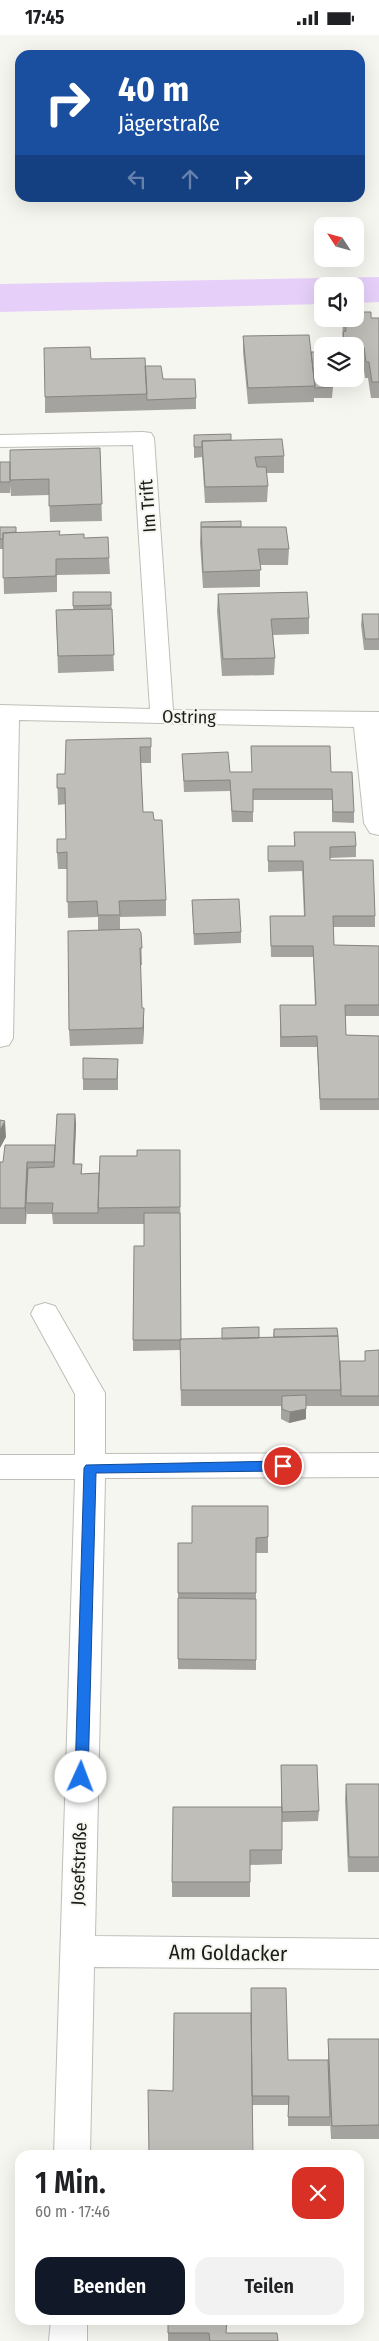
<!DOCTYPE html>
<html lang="de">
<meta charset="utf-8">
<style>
body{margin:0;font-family:"Fira Sans Condensed",sans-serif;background:#f2f2f2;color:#202124;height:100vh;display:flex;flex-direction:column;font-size:19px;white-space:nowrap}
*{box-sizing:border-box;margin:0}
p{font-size:16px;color:#757577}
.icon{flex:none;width:28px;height:28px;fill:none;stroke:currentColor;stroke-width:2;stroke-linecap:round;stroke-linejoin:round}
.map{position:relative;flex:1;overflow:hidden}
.side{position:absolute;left:15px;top:2115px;width:349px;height:175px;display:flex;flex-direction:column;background:#fff;border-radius:15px;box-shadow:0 5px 20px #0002}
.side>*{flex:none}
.top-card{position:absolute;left:15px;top:15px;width:350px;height:152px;border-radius:15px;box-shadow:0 5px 20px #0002;background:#1a4fa0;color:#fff;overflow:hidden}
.needle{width:32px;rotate:306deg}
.buttons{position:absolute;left:314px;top:182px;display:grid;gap:10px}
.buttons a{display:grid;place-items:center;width:50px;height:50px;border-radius:10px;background:#fff;box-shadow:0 5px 20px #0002;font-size:25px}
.pin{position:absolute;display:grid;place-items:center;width:42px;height:42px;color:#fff;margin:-21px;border:2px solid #fff;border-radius:50%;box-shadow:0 1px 5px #0007}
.me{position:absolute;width:55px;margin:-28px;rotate:2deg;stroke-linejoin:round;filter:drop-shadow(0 0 4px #0008)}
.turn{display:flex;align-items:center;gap:18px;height:105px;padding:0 20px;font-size:22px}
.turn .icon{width:65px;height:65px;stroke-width:2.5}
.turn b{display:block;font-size:35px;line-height:42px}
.lanes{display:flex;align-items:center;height:48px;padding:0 20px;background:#0003;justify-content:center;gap:25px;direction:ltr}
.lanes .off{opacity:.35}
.round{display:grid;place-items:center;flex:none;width:52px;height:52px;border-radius:15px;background:#f2f2f2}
.headline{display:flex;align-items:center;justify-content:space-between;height:85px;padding:0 20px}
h1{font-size:30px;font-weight:600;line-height:38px}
.button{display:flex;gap:10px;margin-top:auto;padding:10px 20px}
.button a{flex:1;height:58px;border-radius:15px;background:#111827;color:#fff;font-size:20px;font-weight:600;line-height:58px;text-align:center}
.button a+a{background:#f2f2f2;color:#202124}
.status{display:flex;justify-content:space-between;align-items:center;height:35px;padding:0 25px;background:#fff;direction:ltr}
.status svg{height:14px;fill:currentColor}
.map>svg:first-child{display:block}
.green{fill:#e6d0f9}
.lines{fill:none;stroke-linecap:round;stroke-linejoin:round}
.minor-casing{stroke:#bfbeb9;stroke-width:2}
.minor{fill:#fff;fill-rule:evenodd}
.wall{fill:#a4a39f}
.shaded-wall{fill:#868582}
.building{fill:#bfbeb9;stroke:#868582}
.route{fill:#1a73e8;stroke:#114b97}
.labels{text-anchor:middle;stroke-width:4;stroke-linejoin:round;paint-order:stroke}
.street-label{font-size:18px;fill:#1b1b19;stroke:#f6f6f0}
.near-street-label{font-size:21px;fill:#1b1b19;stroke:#f6f6f0}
</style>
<div class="status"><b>17:45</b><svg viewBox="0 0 49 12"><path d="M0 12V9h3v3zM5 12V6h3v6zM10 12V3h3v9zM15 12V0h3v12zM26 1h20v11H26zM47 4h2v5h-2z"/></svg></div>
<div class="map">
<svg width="379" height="2306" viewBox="0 0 379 2306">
<rect width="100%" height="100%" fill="#f6f6f0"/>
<path class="green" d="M379,242v25l-24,1v-17h-33v18l-322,8v-28z"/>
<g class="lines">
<g class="minor-casing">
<path id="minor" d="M143,397l8,1 3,5 19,272 206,2v123l-9,-2 -6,-10 -10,-96 -335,-7 -6,318 -4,7 -9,2v-342l150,4 -17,-264 -133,2v-12z
M45,1268l10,3 50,87v61l274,-1v24l-274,1 -10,458 284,3v30l-285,-2 -4,188h-36l21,-676h-75v-24h75v-61l-44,-80 4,-8z
M51,2285h36v21h-38z"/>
</g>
<use href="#minor" class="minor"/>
</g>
<path class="wall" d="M379,283v80h-8l-3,-20h-3l-2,-15h-8v-17h-13l1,-27z
M243,301l68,16 22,35 -1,11h-18v4l-66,2 -5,-52z
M91,324l54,7 18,13 33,19v11l-151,4v-16z
M194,400l37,5 53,16v17h-18l2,13 -1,16 -62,1 -3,-46 -8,1z
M100,413l2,73 -52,1 -1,-27 -38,1 -1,-11v8h-10v-31h10z
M201,487l40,5 48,22 -1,16h-28v22l-57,1 -3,-45z
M0,492l17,5 43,3 24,3 25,20 1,16 -53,1v17l-53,2 -1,-45h-3z
M111,557l3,79 -56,2 -2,-63 17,-1v-3z
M218,559l91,24v16l-36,1 2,23 -1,17 -52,1 -5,-65z
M362,579h17v36h-15l-3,-25z
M151,703v25h-10l2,49 11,8 12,80v16l-46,1v13l21,3 1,32h-2l2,43 2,16 -1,20 -73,2 -1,-16 29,-100v-13l-30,1 -1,-49h-9l-1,-16 9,-14v-35l-8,1 -1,-31h8z
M251,711l80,26 23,40v11l-22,-1v-22h-79v22h-21l-2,-31 -46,1 -2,-38 48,18h22z
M294,797l62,14v11l-26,1v2l45,56v11h-42l1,18 45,1v70h-34l1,19 33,1v74h-59l-3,-63h-37v-42h35l-2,-48h-42l-1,-41h34l-2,-45 -34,1v-26h26z
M192,865l49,32v11l-47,2z
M83,1023l35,1v31h-35z
M75,1079l1,11 -2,39h8v10l17,-1 38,-17 43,-6 1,189 92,-2 1,-8 66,32h25v-10l14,-1v56h-73v13l-17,4 -8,-4v-13h-100l-1,-56 -47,1v-11l11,-94v-22h-91l-1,-10h-25v-4l-1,14h-26v-62h3l52,-10z
M192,1471l76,31v16h-12v117l-78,-1v-126h14z
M281,1730l38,46 -1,10 -36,1v42l-32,1v32h-78v-15l109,-75z
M346,1749h33v88h-31l-3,-73z
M251,1953l37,72h40v-21h51v100h-48l-1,-18v5h-42v-21h-36l-79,-14 78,-78z
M168,2285l58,13 52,8h-110z"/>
<path class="shaded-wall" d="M144,973v16l-1,20v-16z
M75,1079l1,11 -2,50 -1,-11z
M5,1086l1,16 -6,11v-18z
M27,1127l1,16 -2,25v21l-1,-16z
M306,1374v10l-17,4 1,-11z"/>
<path class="building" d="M355,277h16v6h8v64h-7l-3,-20h-3l-2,-15 -19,-1 -2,-14 3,-1 -1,-12h10z
M309,300l6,51 -67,2 -5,-52z
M90,312l1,12 54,-1 2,36 -102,3 -1,-49z
M311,317h11v27h9l2,8 -18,1z
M145,331h16l2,13h32l1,19 -49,2z
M231,399v6l-29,1v6h-8v-12z
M282,404l2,17 -29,1 2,10h9l2,19 -63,1 -3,-46z
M100,413l2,56 -53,2v-27l-39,1v-30z
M0,427h10v20h-10z
M241,486v6h-40v-5z
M0,492h16v5l-13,1v6h-3z
M201,492h85l3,22h-31l3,21 -58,2z
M60,496l-1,4 25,-1v4l24,-1 1,21 -53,1v17l-53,2v-45z
M73,557h38v13l-38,1z
M307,557l2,26 -38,1 4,39 -52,1 -5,-65z
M112,574l2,46 -56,1 -2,-46z
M362,579h17v25h-14z
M151,703v9h-11l3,65h10l1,8h8l4,80 -47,1 1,14h-22l-1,-14 -30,1v-50l-10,1v-14h9l-1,-51h-8v-14h8l1,-34z
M251,711h79l1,26h21l2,40h-21l-1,-23h-79v23l-21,-1 -2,-31 -46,1 -2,-27 46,-2 2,20h22z
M294,797h61l1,14 -26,1v13h43l2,56h-42l1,29 45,1v59h-34l1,30 33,1v63h-59l-3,-63 -36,1 -1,-32h36l-3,-59h-42l-1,-30h35l-2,-55h-35v-15h27z
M239,864l2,33 -47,2 -2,-34z
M139,894l2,4 1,15h-2l2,60h2l-1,20 -74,2 -1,-99z
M83,1023l35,1 -1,20h-34z
M57,1079h18l-2,50h9l-1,10 18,-1 -1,40h-46l1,-10h-27l2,-35 26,-1z
M0,1085l5,1 -5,9z
M5,1110h50l-1,17h-27l-2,46h-25v-46h3z
M137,1115h43v57l-82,1 2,-52h37z
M144,1178h36l1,127h-48l1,-94h10z
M259,1292v11l-37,1v-11z
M337,1293l1,8 -64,1v-8z
M338,1301l3,54h-160l-1,-51z
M379,1315v46h-38l-1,-35h25v-10z
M306,1360v14l-16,3 -8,-3v-13z
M192,1471h76v31l-12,1v55h-78v-50h14z
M178,1563l78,1v61l-78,-1z
M281,1730h36l2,46 -37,1z
M346,1749h33v73h-30z
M173,1772h109v43h-32v32h-78z
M251,1953h35l2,72h40l2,57h-42l1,-21h-37z
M174,1978h77l2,142h-104l-1,-65 25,1z
M328,2004h51v86l-47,1z
M168,2285h59l-1,13h51l1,8h-68l-1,-8h-41z"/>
<path class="route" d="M283,1426l6,5 -6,5 -187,2 -8,304 -2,5 -5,1 -4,-1 -2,-5 9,-309 2,-3z"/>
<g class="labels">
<g class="street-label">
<text transform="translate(148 471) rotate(-94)" y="6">Im Trift</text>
<text transform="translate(189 682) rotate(1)" y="6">Ostring</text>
<text transform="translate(79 1829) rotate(-88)" y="6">Josefstraße</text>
</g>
<g class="near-street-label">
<text transform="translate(228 1918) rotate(1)" y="7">Am Goldacker</text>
</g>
</g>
</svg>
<div class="buttons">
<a><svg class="needle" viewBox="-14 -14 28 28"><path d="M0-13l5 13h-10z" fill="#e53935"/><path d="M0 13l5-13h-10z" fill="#757577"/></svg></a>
<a><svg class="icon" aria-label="sound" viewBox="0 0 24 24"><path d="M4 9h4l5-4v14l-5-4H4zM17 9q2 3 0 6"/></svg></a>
<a><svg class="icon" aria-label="layers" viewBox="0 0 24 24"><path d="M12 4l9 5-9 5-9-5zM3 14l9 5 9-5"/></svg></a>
</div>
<div class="pin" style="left:283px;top:1431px;background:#d93025"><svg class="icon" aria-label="arrive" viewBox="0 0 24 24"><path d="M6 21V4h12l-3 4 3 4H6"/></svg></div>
<svg class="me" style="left:81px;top:1742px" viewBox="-20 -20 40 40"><circle r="19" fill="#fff"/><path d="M0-13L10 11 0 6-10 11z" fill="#1a73e8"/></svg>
<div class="top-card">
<div class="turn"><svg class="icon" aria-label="right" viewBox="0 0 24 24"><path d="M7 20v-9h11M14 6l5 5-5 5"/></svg><div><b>40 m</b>Jägerstraße</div></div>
<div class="lanes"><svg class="icon off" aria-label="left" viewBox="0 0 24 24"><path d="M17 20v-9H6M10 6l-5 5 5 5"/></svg><svg class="icon off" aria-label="ahead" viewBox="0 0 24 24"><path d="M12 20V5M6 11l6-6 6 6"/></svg><svg class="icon" aria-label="right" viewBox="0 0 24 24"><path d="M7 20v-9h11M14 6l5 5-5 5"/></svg></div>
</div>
<section class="side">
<div class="headline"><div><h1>1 Min.</h1><p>60 m · 17:46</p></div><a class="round" style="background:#d93025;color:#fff"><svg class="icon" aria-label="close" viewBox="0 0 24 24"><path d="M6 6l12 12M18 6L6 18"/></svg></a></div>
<div class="button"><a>Beenden</a><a>Teilen</a></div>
</section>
</div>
